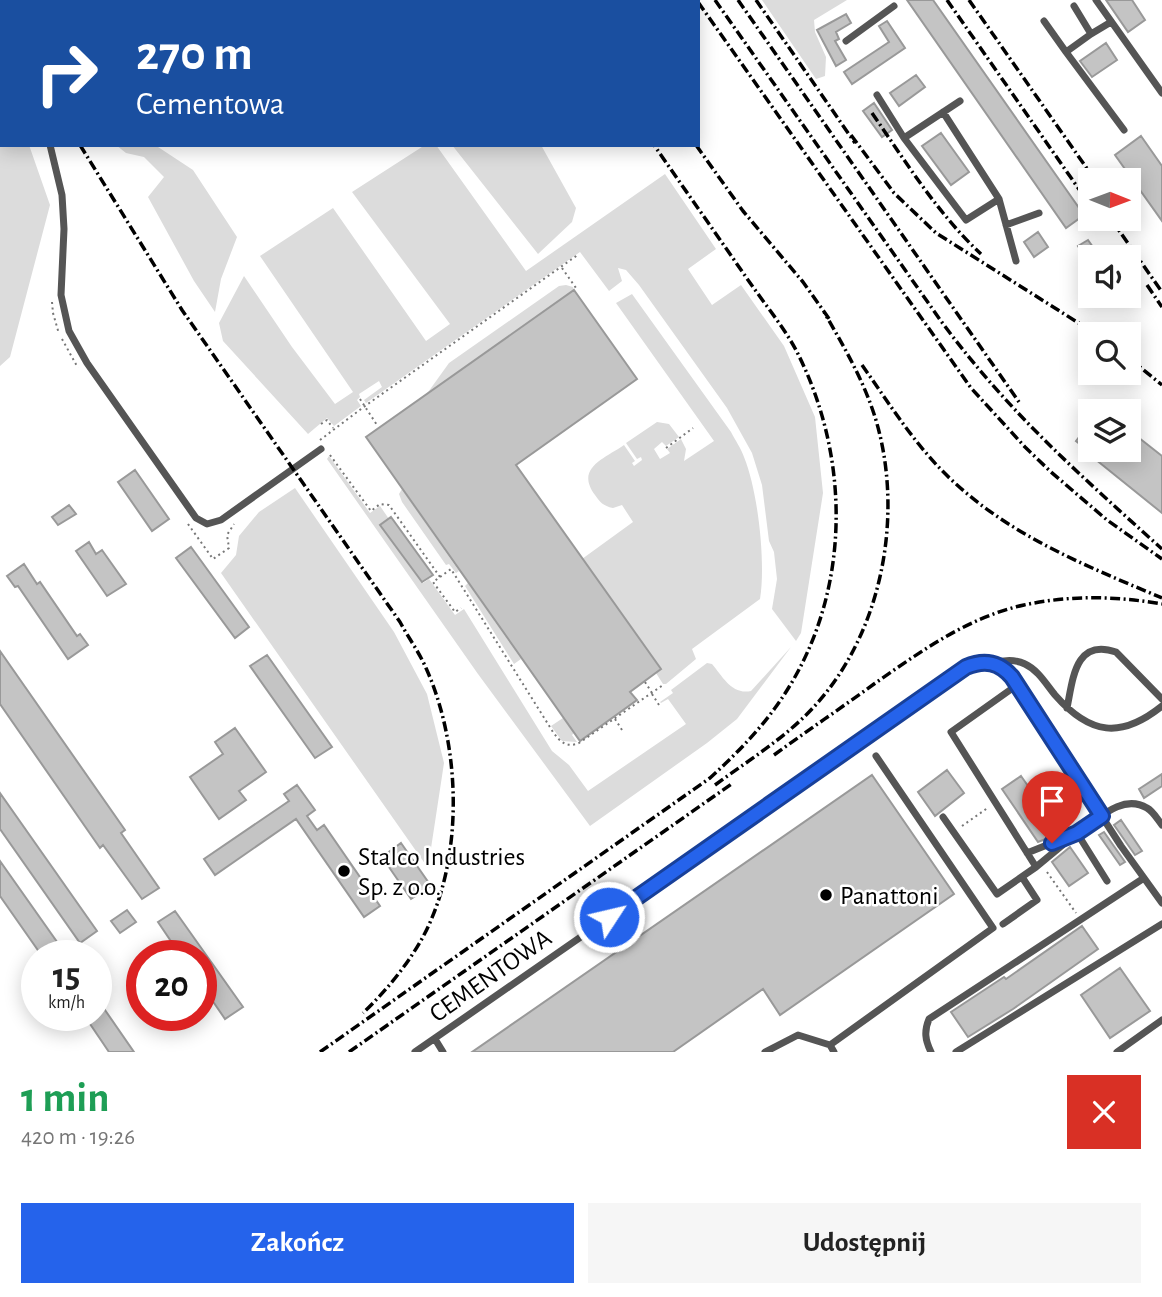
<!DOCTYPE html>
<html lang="pl">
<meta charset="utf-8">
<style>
body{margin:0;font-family:"Alegreya Sans",sans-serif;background:#f6f6f6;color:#222;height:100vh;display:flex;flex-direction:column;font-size:26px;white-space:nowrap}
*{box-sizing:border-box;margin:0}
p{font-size:23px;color:#767676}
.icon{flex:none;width:38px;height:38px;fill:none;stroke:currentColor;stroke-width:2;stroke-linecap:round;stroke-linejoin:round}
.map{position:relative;height:1052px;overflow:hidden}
.panel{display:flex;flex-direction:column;background:#fff;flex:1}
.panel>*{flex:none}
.hud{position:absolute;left:0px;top:0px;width:700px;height:147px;box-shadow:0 4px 18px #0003;background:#1a4fa0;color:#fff;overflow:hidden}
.needle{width:46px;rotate:91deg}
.tools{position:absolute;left:1078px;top:168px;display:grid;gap:14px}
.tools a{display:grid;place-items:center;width:63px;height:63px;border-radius:0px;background:#fff;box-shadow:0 4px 18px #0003;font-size:35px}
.speed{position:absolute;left:21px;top:940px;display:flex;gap:14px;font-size:35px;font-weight:700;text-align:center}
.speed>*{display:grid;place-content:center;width:91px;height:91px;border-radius:50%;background:#fff;box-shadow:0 4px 18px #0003;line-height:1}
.speed small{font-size:18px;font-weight:400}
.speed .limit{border:10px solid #d22;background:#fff;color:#111}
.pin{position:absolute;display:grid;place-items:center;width:60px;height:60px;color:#fff;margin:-72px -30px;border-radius:50% 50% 50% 0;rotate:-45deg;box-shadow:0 0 7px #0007}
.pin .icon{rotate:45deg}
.me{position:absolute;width:77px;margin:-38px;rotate:55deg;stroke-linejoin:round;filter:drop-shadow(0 0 5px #0008)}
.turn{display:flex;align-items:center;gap:24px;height:147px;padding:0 21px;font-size:32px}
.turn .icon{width:91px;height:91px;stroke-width:2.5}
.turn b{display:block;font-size:49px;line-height:60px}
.round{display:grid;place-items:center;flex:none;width:74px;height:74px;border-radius:0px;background:#f6f6f6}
.overview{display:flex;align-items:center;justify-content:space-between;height:119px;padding:0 21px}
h1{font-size:42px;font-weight:700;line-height:52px;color:#1e9e55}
.button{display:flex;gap:14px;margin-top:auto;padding:14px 21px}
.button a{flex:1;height:80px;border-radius:0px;background:#2563eb;color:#fff;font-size:28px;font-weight:700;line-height:80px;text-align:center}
.button a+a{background:#f6f6f6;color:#222}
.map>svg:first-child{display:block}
.green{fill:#dcdcdc}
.building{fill:#c4c4c4;stroke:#999;stroke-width:2}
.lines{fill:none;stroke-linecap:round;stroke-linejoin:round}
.path{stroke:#777;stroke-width:2;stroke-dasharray:2 3.5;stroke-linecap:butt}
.service{stroke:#555;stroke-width:7}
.rail{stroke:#000;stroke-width:3.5;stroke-dasharray:10 3.5 2 3.5;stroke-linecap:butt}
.route-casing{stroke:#184099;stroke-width:18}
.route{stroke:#2563eb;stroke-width:12}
.poi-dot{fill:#000;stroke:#fff;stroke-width:2.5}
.labels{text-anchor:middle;stroke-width:5;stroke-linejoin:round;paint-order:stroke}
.poi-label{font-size:26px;fill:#000;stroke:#fff;text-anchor:start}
.street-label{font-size:26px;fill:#000;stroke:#fff}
</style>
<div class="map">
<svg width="1162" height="1052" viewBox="0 0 1162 1052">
<rect width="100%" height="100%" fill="#fff"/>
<path class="green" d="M762,0h85l-33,20 1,12 11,25 -1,19 -9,3z
M0,75l2,70h27l21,60 -40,152 -10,9z
M116,145h39l38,25 44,67 -16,42 -6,33 -21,-31 -46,-84 16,-20 -20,-20 -18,-4z
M425,145h11l90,126 139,-97 51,75 -28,20 24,36 29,-20 43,61 31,71 8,76 -22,140 -5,8 -24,-32 5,-30 -3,-27 -5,-11 -7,-56 -10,-32 -25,-45 -88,-123 -13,-15 -8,-2 4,13 -13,10 -29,-39 -214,151 -2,-3 18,-13 -3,-6 -20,13 1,3 -3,3 4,6 -27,20 -7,-8 -19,16 -85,-93 -4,-18 25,-47 48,71 43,57 18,-12 -93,-136 73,-48 93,133 24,-17 -98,-132z
M452,145h89l35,63 -4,14 -34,32z
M566,285l7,2 1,3 -148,105 23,-32 110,-77z
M632,294l99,138c4,8 10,16 13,25 14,34 22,106 16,142l-68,50 4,10 -30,25h-3l-7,-11 5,-4 -79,-110 51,-37 -11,-17 -9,3c-10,-2 -13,-6 -18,-13 -20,-27 9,-36 29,-50l11,16 -3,2 2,3 8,-6 -1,-3 -4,2 -11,-16 31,-21 12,2 10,13 -13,9 -4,-4 -8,7 6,10 10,-6 -3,-4 14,-10 5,10 -2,12 30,-20 -98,-138z
M329,456l41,57 10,-7 9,13 -8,6 42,58 6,-4 26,36 9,-6 88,142 17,14 19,26 98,-67 -18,-25 -7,4 -1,-1 13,-9 -2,-3 36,-27 5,1c11,13 20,31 39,27l40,-44 -54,72 -30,24 -117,83 -112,-152 -151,-215z
M295,488l99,144 33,62 17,69 -16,105 -207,-295 15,-18 3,-19 20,-24z
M402,489l57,82 -3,2 -7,-9 -3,1 -44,-63 -3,-8z
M468,583l53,76 -7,5 -49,-78z
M563,718l11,15 -2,2 5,7 -15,-1 -11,-15z"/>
<path class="building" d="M907,0h26l151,215 -18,13z
M1106,0h26l13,20 -17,12z
M846,14l5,9 -15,9 3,7 -4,2 11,19 -10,6 -19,-36z
M887,21l18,27 -53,36 -8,-12 45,-30 -10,-16z
M1106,43l11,17 -25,17 -12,-16z
M916,75l9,12 -26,19 -9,-13z
M874,103l18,27 -10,7 -19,-26z
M941,133l28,39 -18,13 -29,-39z
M1141,136l21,30v55l-47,-66z
M1038,232l10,15 -14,10 -10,-15z
M1088,240l12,17h-15l-7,-11z
M574,290l63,89 -121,86 145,204 -31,23 7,8 -57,41 -214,-304z
M1090,423v27h39v-20l33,26v57l-67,-54 1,-2 -20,-16z
M135,470l34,49 -17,12 -34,-49z
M69,505l7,9 -18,11 -6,-8z
M391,517l42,58 -11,7 -42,-57z
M89,542l7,12 6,-4 24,34 -19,12 -31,-45z
M191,547l58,80 -14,11 -59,-80z
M24,564l13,20 3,-2 37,54 3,-2 8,11 -20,14 -50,-73 -3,1 -8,-11z
M0,651l125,179 -4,3 38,55 -17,11 -39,-54 -3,3 -100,-144z
M267,655l65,92 -17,11 -65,-92z
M235,728l31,44 -27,19 7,9 -27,19 -29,-42 33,-23 -8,-12z
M947,770l17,23 -29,23 -17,-24z
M1162,774v12l-18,12 -5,-9z
M872,775l82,119 -174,121 -17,-26 -90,63h-201z
M1021,776l40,57 -23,9 -36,-53z
M297,785l18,25 -8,6 10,14 7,-5 56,81 -16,11 -68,-98 -81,56 -11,-16 85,-58 -5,-7z
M0,793l97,138 -17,12 -80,-114z
M1121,820l21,31 -7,4 -21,-30z
M1104,832l21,30 -5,3 -21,-30z
M401,843l30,43 -20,13 -29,-42z
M1070,847l18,26 -19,13 -17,-24z
M0,861l67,95h-25l-42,-60z
M127,910l9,12 -16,11 -9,-12z
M175,911l68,96 -18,12 -24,-35v-28h-20l-23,-34z
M1082,926l16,23 -85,60 -45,28 -17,-25 53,-35 2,2z
M1120,968l30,43 -40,27 -29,-43z
M96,997l38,55h-25l-25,-37h12z"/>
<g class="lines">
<path class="path" d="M0,69l2,3
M562,268l14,20
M52,302l1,11 6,21
M62,339l16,29
M360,399l17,26
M321,424l6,-4 6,8
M320,440l45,-34 214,-152
M666,448l27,-20
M330,455l41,56 9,-7 9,1 51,72 -7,5 22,30 6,-4
M188,524l25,35 16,-11 -2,-13 7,-11
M440,577l11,-8 102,163c7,10 14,16 26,11l84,-58
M645,682l7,11
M652,694l7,11
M615,719l7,11
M962,826l27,-19
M1047,872l29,41"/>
<path class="service" d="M1096,0l66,93
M1074,6l17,28 20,-12
M1044,21l22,31 25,-18
M846,41l48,-35
M0,50l2,3
M1066,52l58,78
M877,95l27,43 56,-37
M904,138l62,82 33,-21 -56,-87
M50,145l12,50 2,34 -3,66 8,36 18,32 109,155 11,6 14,-4 100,-71
M999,199l17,62
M1006,225l33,-12
M993,663c11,-3 22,-4 32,1 13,6 21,20 30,31 35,40 66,44 107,11
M1067,708c6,-29 8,-70 49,-56l46,47
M943,817l54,77 39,-27 -85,-135 66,-47
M1027,853l50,-20
M1036,867l35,-29
M1107,881l-30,-48c20,-13 45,-40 70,-25 6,3 11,12 15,17
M1003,924l34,-24 -15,-23
M435,1039l8,13
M830,1045l163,-117 -117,-172
M415,1052l559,-388c17,-3 27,0 38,13l109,169 41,57
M765,1052l33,-17 32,10 4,7
M931,1052c-6,-12 -7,-21 -2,-33l215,-141
M956,1052l206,-128
M1117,1052l45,-32"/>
<path class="rail" d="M553,0l1,2
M571,0l2,2
M584,0l1,2
M715,0l226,321c66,90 139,154 221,228
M738,0l281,402
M756,0l99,143
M947,0l143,205
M969,0l126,180
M698,2l273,386 54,59 26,25 56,48 55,39
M0,15l2,3
M872,113c34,49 65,100 109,141
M851,135l43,58 42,40 160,101
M80,145l102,165 218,312c8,15 19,30 26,46 35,78 38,188 -1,265 -15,29 -38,57 -62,80
M696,145l47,66 60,71 27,38
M1111,219l51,73
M1147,285l15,22
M1129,358l33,27
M862,365c29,41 56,85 94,119 59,54 133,83 206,114
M774,755c33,-24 67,-47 100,-71 46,-32 94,-67 150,-79 47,-10 91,-9 138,-1
M715,785c30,-22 62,-42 89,-68 77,-74 102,-200 71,-300 -12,-38 -32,-72 -51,-105
M320,1052l390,-274c24,-22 46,-44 65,-70 76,-104 79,-245 21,-358 -13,-24 -32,-47 -48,-70 -31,-45 -63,-90 -94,-135
M349,1052l384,-269"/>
</g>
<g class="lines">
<g class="route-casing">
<path id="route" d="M609,917l357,-250c19,-8 33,-5 46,10l90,139 -25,17 -25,10"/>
</g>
<use href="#route" class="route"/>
</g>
<g class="poi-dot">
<circle cx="344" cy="871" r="7"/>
<circle cx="826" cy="895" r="7"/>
</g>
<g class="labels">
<g class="poi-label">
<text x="358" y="865">Stalco Industries<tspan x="358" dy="30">Sp. z o.o.</tspan></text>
<text x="840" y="904">Panattoni</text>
</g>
<g class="street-label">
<text transform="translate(490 975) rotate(-35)" y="9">CEMENTOWA</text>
</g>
</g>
</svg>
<div class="tools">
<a><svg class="needle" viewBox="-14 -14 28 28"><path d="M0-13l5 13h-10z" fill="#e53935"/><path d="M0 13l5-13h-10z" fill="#767676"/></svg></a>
<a><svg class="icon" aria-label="sound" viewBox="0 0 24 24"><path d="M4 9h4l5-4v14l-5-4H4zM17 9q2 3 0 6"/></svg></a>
<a><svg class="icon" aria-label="search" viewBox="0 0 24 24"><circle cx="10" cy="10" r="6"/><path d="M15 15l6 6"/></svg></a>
<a><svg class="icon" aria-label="layers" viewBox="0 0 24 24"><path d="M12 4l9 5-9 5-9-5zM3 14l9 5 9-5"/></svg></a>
</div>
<div class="speed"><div>15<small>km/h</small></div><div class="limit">20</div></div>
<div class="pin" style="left:1052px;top:843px;background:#d93025"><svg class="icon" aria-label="arrive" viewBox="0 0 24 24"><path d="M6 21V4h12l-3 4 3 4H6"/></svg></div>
<svg class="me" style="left:609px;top:917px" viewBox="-20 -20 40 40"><circle r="17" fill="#2563eb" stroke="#fff" stroke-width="3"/><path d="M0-11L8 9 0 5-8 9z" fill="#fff"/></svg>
<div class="hud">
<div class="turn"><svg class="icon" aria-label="right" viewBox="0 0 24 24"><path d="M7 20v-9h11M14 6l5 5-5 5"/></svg><div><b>270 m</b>Cementowa</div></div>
</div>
</div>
<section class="panel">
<div class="overview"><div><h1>1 min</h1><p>420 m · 19:26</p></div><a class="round" style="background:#d93025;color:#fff"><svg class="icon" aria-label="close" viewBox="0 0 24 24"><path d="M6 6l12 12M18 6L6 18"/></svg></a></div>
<div class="button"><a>Zakończ</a><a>Udostępnij</a></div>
</section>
